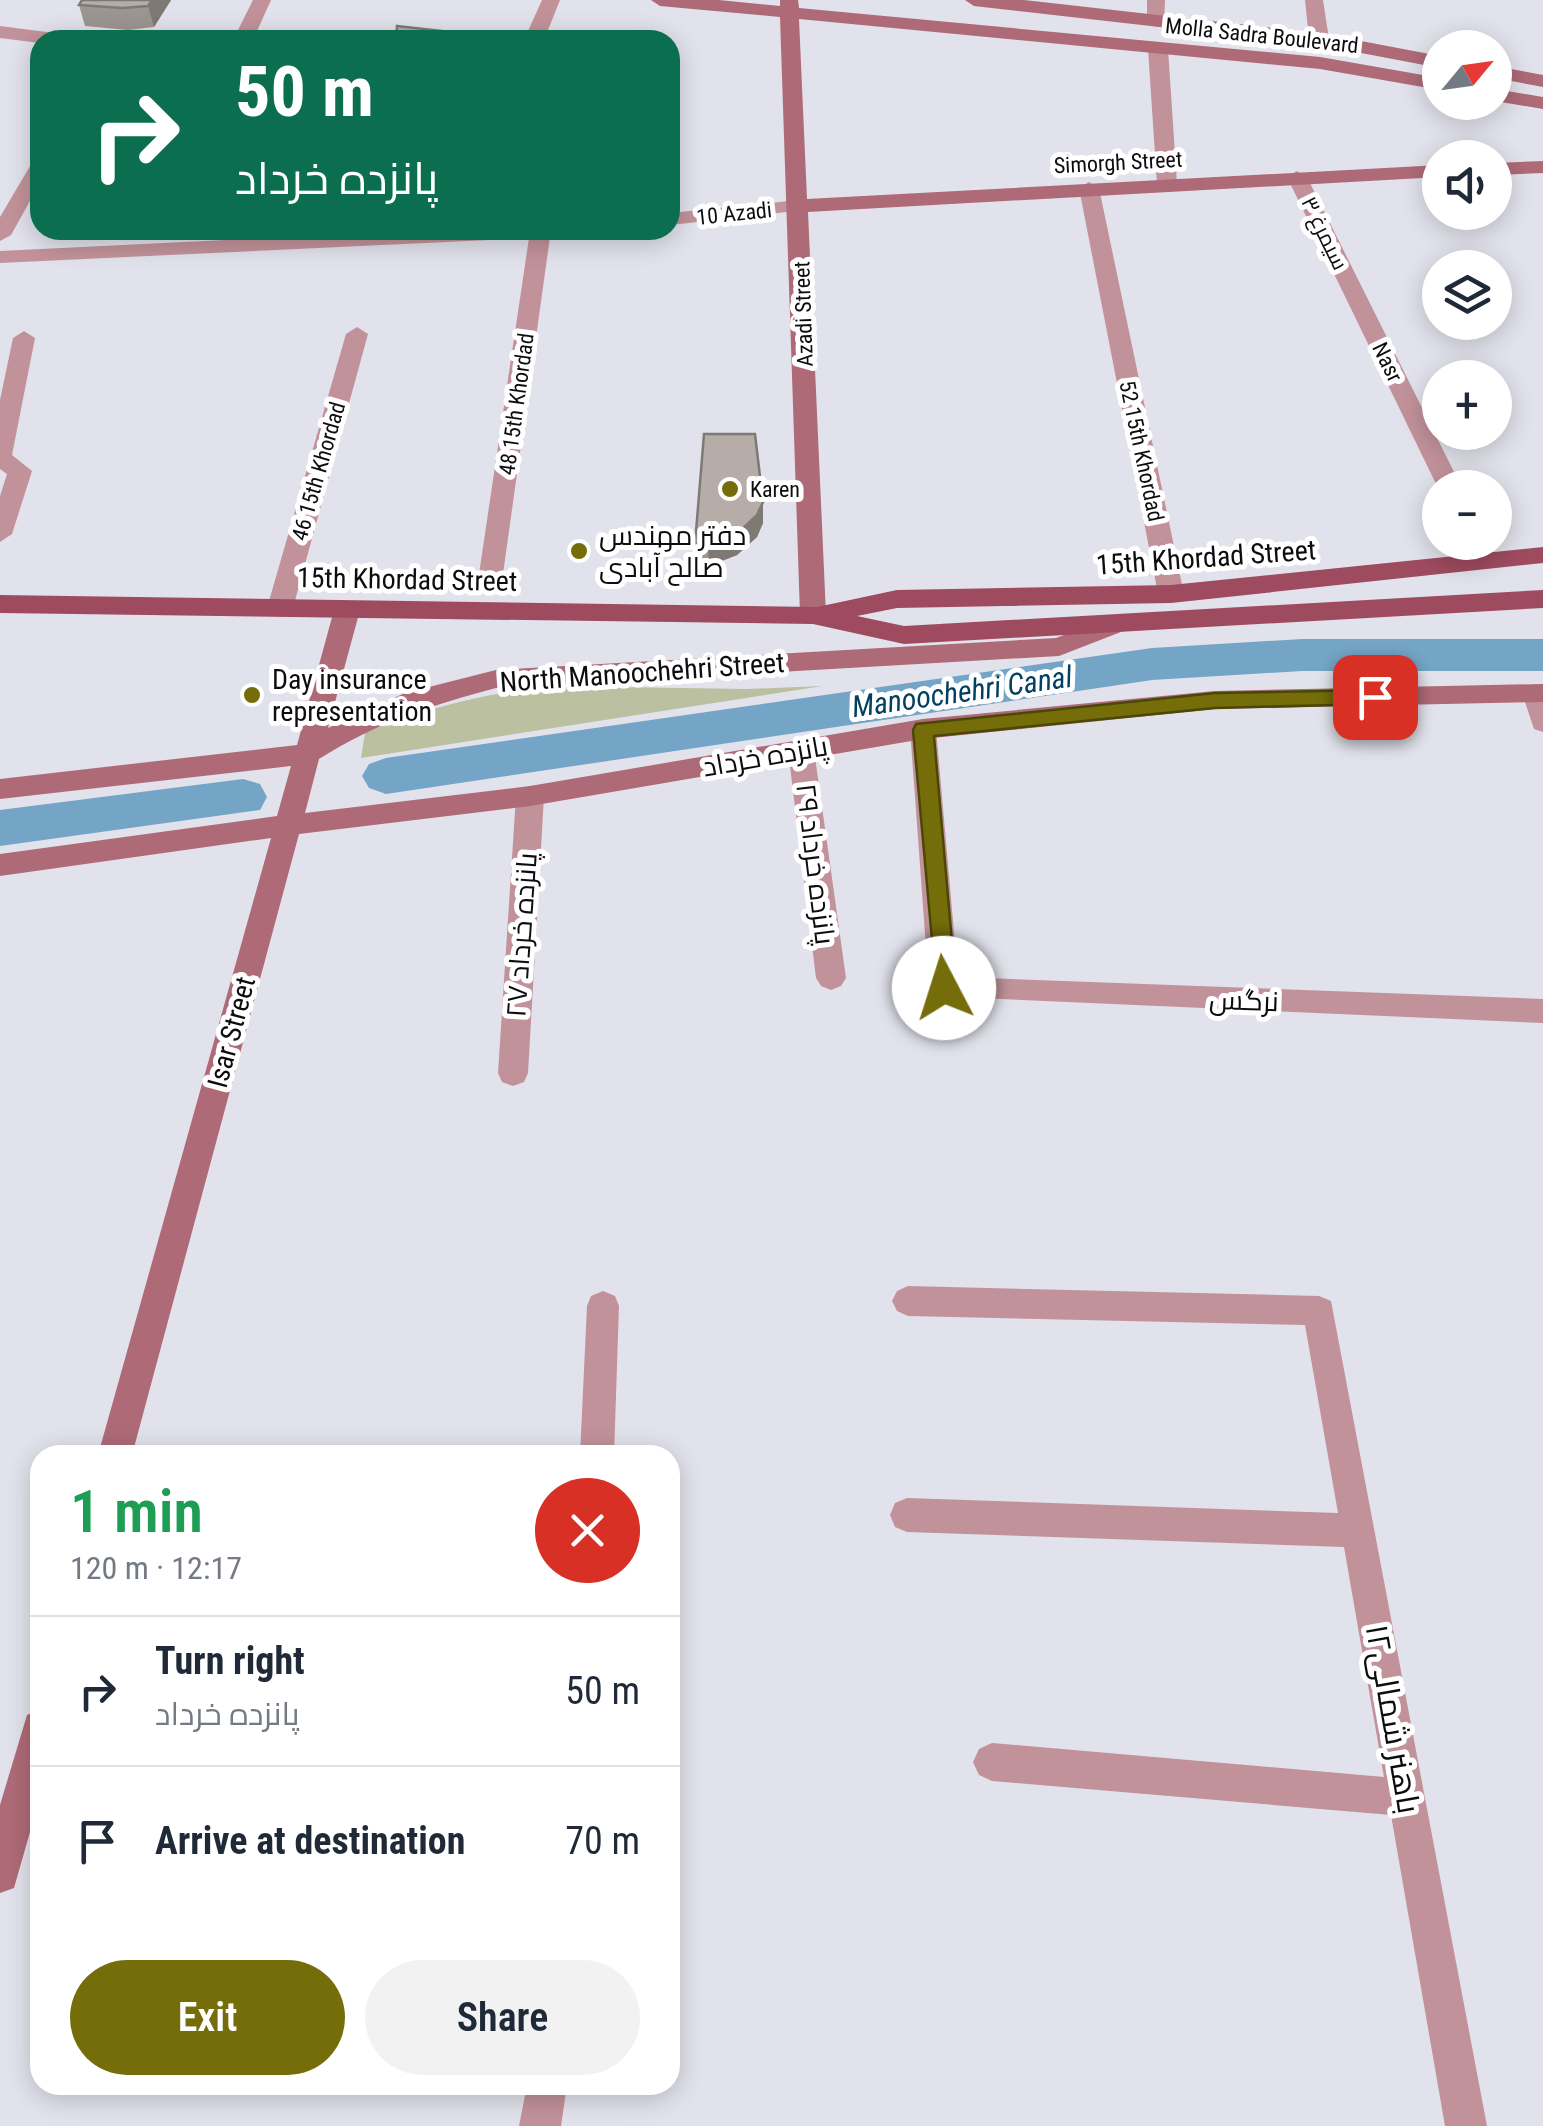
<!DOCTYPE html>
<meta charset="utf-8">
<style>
body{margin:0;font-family:"Roboto Condensed",Cairo,sans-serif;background:#f2f2f3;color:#1f2937;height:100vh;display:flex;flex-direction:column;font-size:38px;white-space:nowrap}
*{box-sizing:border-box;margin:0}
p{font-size:32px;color:#747a83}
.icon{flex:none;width:55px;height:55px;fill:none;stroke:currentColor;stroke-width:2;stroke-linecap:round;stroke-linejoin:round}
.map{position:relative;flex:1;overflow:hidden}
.sheet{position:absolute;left:30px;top:1445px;width:650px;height:650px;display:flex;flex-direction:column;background:#fff;border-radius:30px;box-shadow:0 5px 25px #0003}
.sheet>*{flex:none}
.top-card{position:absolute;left:30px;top:30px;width:650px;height:210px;border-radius:30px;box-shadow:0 5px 25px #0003;background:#0b6e4f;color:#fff;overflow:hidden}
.needle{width:65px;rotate:61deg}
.fabs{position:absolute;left:1422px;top:30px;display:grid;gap:20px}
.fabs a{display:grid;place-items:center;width:90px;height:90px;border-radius:50%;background:#fff;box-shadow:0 5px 25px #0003;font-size:50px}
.pin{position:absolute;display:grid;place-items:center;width:85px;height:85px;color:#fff;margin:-42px;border-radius:20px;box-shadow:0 5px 15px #0006}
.me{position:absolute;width:110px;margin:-55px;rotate:355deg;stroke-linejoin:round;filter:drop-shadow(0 0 8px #0008)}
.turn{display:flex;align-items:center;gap:35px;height:210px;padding:0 40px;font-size:45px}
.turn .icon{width:130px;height:130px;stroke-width:2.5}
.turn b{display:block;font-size:70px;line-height:85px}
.round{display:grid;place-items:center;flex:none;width:105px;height:105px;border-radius:52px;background:#f2f2f3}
.overview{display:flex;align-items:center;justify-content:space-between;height:170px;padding:0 40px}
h1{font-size:60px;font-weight:600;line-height:75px;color:#1e9e55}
.button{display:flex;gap:20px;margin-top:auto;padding:20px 40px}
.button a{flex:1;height:115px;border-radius:60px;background:#746d0a;color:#fff;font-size:40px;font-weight:600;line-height:115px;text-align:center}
.button a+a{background:#f2f2f3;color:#1f2937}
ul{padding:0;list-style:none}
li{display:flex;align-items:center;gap:30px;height:150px;padding:0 40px;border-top:2px solid #e0e1e3}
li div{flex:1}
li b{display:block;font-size:38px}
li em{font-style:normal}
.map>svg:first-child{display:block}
.green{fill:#bbc0a0}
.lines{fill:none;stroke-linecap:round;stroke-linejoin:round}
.canal{fill:#74a5c6;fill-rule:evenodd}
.street{fill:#c2929a;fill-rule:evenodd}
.secondary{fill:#ae6a77;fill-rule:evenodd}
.primary{fill:#9e4b5f;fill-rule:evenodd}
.wall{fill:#9d9591}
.shaded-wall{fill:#7f7976}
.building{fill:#b6ada9;stroke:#7f7976;stroke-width:2.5}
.route{fill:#746d0a;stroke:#4b4706;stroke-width:2.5}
.poi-dot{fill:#746d0a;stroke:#fff;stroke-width:4}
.labels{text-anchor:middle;stroke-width:10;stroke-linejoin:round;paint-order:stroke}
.far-street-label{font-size:22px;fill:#0d0d10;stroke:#fff}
.far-poi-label{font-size:22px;fill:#0d0d10;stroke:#fff;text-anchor:start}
.poi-label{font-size:28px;fill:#0d0d10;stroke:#fff;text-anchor:start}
.street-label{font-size:28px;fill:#0d0d10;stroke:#fff}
.water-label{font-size:30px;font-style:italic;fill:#004061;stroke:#fff}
.near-street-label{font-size:32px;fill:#0d0d10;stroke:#fff}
</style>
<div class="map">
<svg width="1543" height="2126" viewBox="0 0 1543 2126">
<rect width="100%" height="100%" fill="#e1e2eb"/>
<path class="green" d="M551,686l195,3 77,-3 -462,72 4,-25c64,-26 117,-39 186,-47z"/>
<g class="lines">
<path class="canal" d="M1302,639h241v32h-241l-150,9 -766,114 -17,-6 -7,-12 7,-12 17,-6 766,-110z
M243,779l17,5 7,13 -7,13 -260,36v-36z"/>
<path class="street" d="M253,0h18l-18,40h-20z
M542,0h18l-16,40h-20z
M1147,0h18l-1,25 -7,2 -10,-6z
M1305,0h18l6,39 -3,4 -7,2 -10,-6z
M0,26l62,8 10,6 -32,3 -40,-5z
M1158,43l10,6 9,135 -10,6 -10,-6 -9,-135z
M40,159v24l-29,52 -11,6v-24l33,-56z
M1297,171l10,6 155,311h-22v3l-2,-3 -151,-311z
M1089,182l10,6 85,406 -13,9 -13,-9 -79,-406z
M799,200l7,2 3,4 -3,4 -136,15v-12z
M434,230h146l-11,6 -19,1 -47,337 -12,9 -12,-9 50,-336 -529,25v-12z
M357,327l11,7 -75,274 -13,9 -13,-9 79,-274z
M24,331l11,7 -23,117 20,16 -20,63 -12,8v-46l7,-22 -7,-5v-69l13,-62z
M1465,542h24l8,19 -3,6h-18z
M1535,684l8,2v46l-9,-3 -12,-36 4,-7z
M923,719l9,3 4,7 22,248 585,22v24l-609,-27 -5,-8 -19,-259 4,-7z
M801,740l9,3 4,7 32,228 -5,8 -10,4 -10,-4 -5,-8 -28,-228 4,-7z
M530,786l10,3 4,7 -16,277 -4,9 -11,4 -11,-4 -4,-9 18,-277 4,-7z
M908,1286l411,10 12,5 156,825h-42l-54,-311 -399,-34 -13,-6 -6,-13 6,-13 13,-6 392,34 -40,-230 -437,-15 -12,-5 -5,-12 5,-12 12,-5 431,15 -33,-188 -397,-9 -11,-5 -5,-10 5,-10z
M603,1291l12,5 4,10 -5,149h-34l7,-149 4,-10z
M527,2085h40l-6,41h-42z"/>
<path class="secondary" d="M651,0h68l61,6v-6h18l1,8 521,49 120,21v12l-120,-21 -521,-50 8,180 633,-34v12l-632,35 18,403 -13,9 -13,-9 -20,-598 -120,-11z
M965,0h59l295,33 121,23v12l-121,-23 -345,-39z
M1495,66l48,9v12l-48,-9z
M1495,89l48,8v12l-48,-8z
M1543,161v12l-48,2v-12z
M347,601l13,9 -32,118 77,-35 91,-23 560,-32 61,-23 9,3 4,6 -4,6 -67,26 -563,32c-64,17 -120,35 -177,71l-14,54 225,-27 393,-67 292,-28 328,-7v18l-328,7 -292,30 -393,67 -231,28 -167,621h-34l173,-617 -271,38v-22l277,-38 14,-50 -291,33v-20l297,-34 37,-135z
M40,1709v88l-26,91 -14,5v-88l27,-90z"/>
<path class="primary" d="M1543,547v16l-372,40 -274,5 -40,8 47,10 639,-36v18l-639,36 -91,-20 -813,-11v-18l817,12 80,-17 274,-5z"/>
</g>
<path class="wall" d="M82,0h89l-17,27 -26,3 -43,-4 -6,-21z
M763,523l-6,14 -20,18 -28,11h-13l-1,-22z"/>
<path class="shaded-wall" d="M152,0h19l-17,27 -6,-21z
M763,502v21l-6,14 -20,18 -28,11 -1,-22z"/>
<path class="building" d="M82,0h70l-4,6 -26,2 -43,-3z
M397,26l90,10 -1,4h-90z
M704,434h51l8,68 -6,13 -20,19 -29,10h-13z"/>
<path class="route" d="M1375,690l10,7 -10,7 -160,4 -281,28 22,252 -12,9 -7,-2 -24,-265 3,-6 299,-31z"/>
<g class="poi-dot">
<circle cx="730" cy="489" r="10"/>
<circle cx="579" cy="551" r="10"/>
<circle cx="252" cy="695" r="10"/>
</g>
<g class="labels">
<g class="far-street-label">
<text transform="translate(1262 35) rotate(6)" y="8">Molla Sadra Boulevard</text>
<text transform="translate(1118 162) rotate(-3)" y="8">Simorgh Street</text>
<text transform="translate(734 213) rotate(-6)" y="8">10 Azadi</text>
<text transform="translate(1325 233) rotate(64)" y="8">سیمرغ ۳</text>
<text transform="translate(803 314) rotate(-92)" y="8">Azadi Street</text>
<text transform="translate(1388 362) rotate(64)" y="8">Nasr</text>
<text transform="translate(516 404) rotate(-82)" y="8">48 15th Khordad</text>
<text transform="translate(1142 451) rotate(78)" y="8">52 15th Khordad</text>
<text transform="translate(318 471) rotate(-74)" y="8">46 15th Khordad</text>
</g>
<g class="far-poi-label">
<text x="750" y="497">Karen</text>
</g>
<g class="poi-label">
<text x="599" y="545">دفتر مهندس<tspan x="599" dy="32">صالح آبادی</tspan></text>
<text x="272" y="689">Day insurance<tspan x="272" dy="32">representation</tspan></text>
</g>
<g class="street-label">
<text transform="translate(1206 557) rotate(-4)" y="10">15th Khordad Street</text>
<text transform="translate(407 579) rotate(1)" y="10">15th Khordad Street</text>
<text transform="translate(642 672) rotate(-4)" y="10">North Manoochehri Street</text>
<text transform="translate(765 756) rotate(-10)" y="10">پانزده خرداد</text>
<text transform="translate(816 864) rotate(83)" y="10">پانزده خرداد ۲۹</text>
<text transform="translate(521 935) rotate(-86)" y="10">پانزده خرداد ۲۷</text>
<text transform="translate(1244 1000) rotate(2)" y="10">نرگس</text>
<text transform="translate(231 1032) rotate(-75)" y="10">Isar Street</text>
</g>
<g class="water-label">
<text transform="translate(962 692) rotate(-8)" y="10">Manoochehri Canal</text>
</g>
<g class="near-street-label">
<text transform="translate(1393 1719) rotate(80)" y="11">باهنر شمالی۱۲</text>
</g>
</g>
</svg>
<div class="fabs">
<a><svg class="needle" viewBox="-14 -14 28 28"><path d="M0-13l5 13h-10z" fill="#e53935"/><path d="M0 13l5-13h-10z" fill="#747a83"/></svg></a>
<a><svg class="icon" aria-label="sound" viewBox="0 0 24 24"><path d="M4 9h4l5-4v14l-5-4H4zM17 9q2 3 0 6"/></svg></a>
<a><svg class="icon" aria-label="layers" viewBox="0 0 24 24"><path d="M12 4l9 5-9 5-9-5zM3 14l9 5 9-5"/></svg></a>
<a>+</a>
<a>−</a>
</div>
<div class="pin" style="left:1375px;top:697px;background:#d93025"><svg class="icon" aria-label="arrive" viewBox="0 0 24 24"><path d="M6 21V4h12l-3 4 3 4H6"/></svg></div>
<svg class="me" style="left:944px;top:988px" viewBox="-20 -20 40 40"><circle r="19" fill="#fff"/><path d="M0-13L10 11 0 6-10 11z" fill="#746d0a"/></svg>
<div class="top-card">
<div class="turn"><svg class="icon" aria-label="right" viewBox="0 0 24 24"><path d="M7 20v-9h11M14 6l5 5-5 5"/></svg><div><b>50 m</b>پانزده خرداد</div></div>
</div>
<section class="sheet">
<div class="overview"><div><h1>1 min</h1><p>120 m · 12:17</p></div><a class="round" style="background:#d93025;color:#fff"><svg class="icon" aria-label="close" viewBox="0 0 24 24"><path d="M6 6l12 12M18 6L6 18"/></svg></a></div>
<ul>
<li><svg class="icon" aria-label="right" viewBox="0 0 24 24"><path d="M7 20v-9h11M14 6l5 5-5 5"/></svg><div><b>Turn right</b><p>پانزده خرداد</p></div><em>50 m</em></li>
<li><svg class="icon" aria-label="arrive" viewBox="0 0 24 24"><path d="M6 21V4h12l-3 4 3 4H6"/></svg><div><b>Arrive at destination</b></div><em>70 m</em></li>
</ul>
<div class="button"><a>Exit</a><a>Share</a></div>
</section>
</div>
